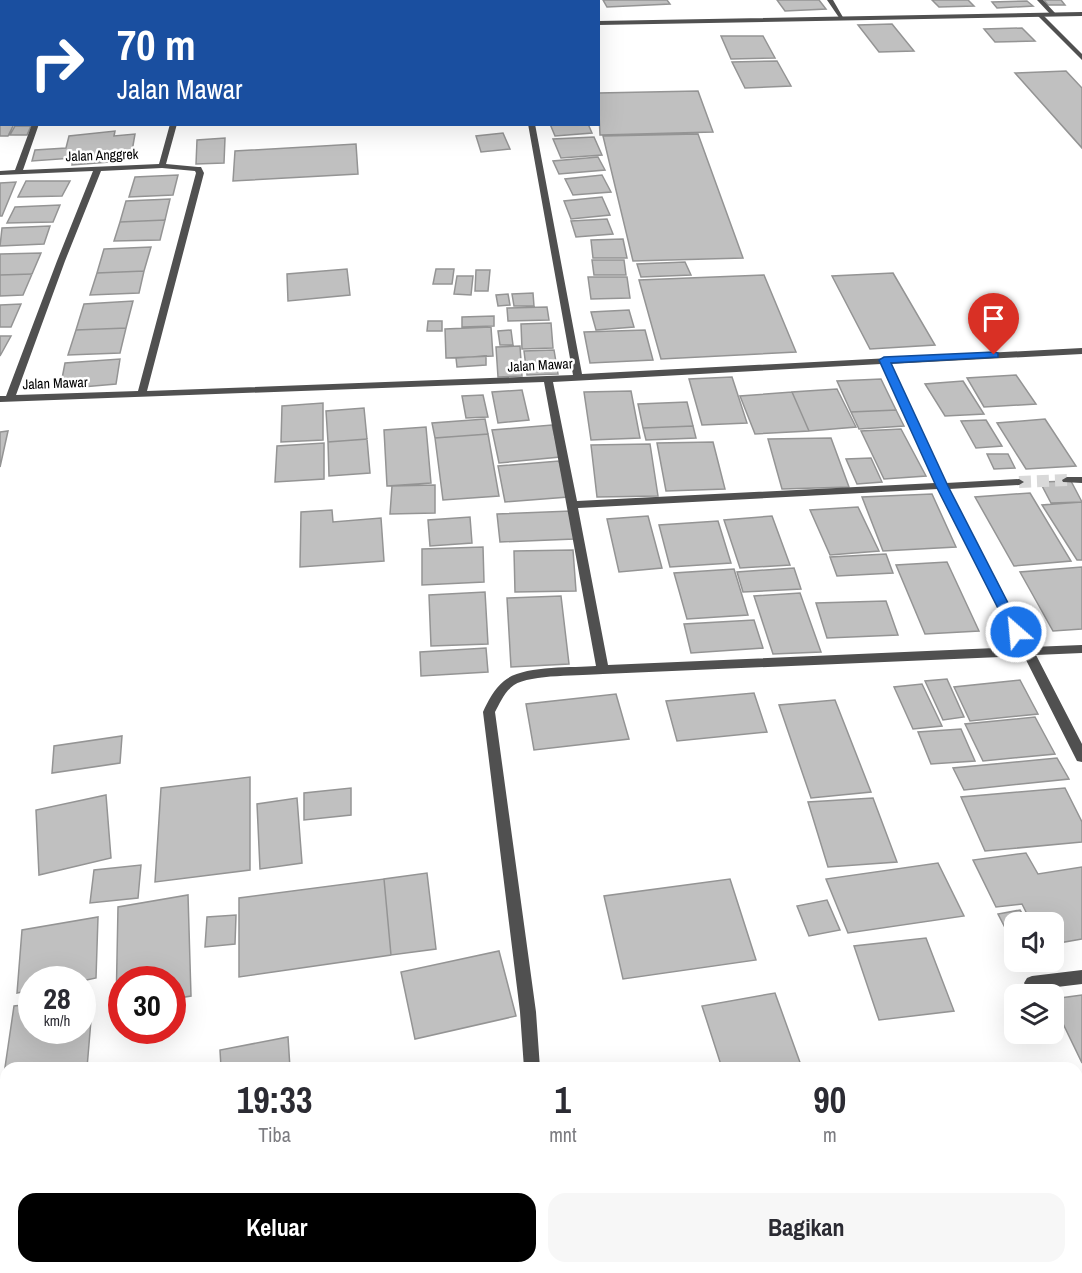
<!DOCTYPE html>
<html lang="id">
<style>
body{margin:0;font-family:"Archivo Narrow",sans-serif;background:#f7f7f7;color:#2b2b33;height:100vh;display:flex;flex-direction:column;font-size:22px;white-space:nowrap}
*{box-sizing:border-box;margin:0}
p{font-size:20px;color:#7c7c81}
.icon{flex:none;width:33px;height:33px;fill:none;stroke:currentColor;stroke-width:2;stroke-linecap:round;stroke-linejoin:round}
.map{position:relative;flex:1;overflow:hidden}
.side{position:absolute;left:0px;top:1062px;width:1083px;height:212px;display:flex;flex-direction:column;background:#fff;border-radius:18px 18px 0 0;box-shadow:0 6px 24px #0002}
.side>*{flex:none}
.top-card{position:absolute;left:0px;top:0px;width:600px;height:126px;box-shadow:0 6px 24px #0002;background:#1a4fa0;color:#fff;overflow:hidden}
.fabs{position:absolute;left:1004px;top:912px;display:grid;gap:12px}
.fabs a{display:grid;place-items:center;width:60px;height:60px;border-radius:12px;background:#fff;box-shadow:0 6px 24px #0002;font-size:30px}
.speed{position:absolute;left:18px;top:966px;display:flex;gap:12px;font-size:30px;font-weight:700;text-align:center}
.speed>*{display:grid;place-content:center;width:78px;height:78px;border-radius:50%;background:#fff;box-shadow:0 6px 24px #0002;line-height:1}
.speed small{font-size:15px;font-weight:400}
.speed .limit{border:9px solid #d22;background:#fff;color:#111}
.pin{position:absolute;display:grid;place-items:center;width:51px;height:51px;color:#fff;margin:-62px -26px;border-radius:50% 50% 50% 0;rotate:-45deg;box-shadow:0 0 6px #0007}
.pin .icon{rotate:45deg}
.me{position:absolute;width:66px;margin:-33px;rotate:333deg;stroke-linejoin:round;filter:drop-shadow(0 0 4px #0008)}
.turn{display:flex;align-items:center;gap:21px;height:126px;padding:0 18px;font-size:27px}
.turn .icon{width:78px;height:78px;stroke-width:2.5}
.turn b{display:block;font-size:42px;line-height:51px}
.eta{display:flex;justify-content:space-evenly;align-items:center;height:102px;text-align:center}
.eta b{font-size:36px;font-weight:700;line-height:42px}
.action{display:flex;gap:12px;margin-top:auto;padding:12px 18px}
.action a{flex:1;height:69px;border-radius:18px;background:#000;color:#fff;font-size:24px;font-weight:700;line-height:69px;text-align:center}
.action a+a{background:#f7f7f7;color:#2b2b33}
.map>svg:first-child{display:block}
.building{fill:#c0c0c0;stroke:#949494;stroke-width:1.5}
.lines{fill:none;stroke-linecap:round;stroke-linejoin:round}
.minor-tunnel{stroke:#d9d9d9;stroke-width:12;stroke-dasharray:12 6;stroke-linecap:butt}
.service{fill:#505050;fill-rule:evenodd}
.minor{fill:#505050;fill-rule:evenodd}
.route{fill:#1a73e8;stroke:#114b97;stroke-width:1.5}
.labels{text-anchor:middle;stroke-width:5;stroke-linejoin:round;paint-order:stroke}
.far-street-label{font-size:14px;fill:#000;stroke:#fff}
</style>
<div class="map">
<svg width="1082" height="1273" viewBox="0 0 1082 1273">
<rect width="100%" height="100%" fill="#fff"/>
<path class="building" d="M603,0h64l3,4 -63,3z
M777,0h42l7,9 -41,2z
M932,0h36l6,6 -35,1z
M1044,0h17l4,5h-17z
M1027,1l6,5 -36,2 -5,-6z
M892,24l22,27 -35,1 -21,-27z
M1022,28l13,13 -40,1 -11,-13z
M721,36h42l12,22 -44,1z
M777,61l14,25 -46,2 -13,-26z
M1066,71l16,17v60l-67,-75z
M698,91l15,41 -113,3 -2,-42z
M0,123l14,1 -6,12h-8z
M550,124h38l4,9 -37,3z
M15,126h16l-4,9h-17z
M115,131l-1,5 21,-2 -4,23 -22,1v4l-37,3 1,-7 -41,3 3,-11 31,-2 3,-12z
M503,133l7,16 -29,3 -5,-16z
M698,134l45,124 -110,3 -30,-125z
M594,137l8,18 -41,3 -8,-19z
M225,138l-1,25 -28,1 1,-24z
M356,144l2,30 -125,7 2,-30z
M598,157l7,13 -46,4 -6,-13z
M178,175l-5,20 -44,2 6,-20z
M602,175l9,17 -38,3 -8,-16z
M26,181h44l-8,15 -44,1z
M16,182l-14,34h-2v-33z
M602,197l8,18 -39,4 -7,-18z
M170,199l-5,21 -45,2 6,-21z
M60,205l-7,17 -46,1 8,-16z
M607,219l6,15 -37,3 -5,-16z
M165,220l-5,20 -46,1 6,-19z
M50,226l-6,18 -44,2 2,-18z
M623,239l4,19h-34l-2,-18z
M151,247l-7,24 -47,2 7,-24z
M41,253l-9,21 -32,1v-21z
M592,260h32l2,15h-32z
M685,262l6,13 -50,2 -4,-13z
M347,269l3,26 -62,6 -1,-27z
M436,269h18l-2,15h-19z
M476,270h14l-2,21h-13z
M144,271l-5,22 -49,2 7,-22z
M893,273l42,72 -65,4 -38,-73z
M32,274l-9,21 -23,1v-21z
M764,275l32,77 -135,7 -22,-79z
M457,276h16l-2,19 -17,-1z
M588,277h39l3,21 -39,1z
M533,293l1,13h-20l-2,-12z
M508,294l2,11 -12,1 -2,-11z
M133,301l-7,27 -50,2 8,-26z
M21,304l-10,23h-11v-22z
M547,307l2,13 -41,1 -1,-13z
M629,310l5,17 -38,3 -5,-18z
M494,316v10l-32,1v-10z
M428,321h14v10h-15z
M551,323l2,25 -31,1 -1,-25z
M491,327l2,29 -47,2 -1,-29z
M126,328l-6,25 -52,2 8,-25z
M511,330l2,15h-13l-2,-14z
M645,330l8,30 -63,3 -6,-31z
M0,336h11l-11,20z
M520,346l2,30 -24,1 -2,-30z
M554,350l4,24 -31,1 -3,-24z
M486,356v9l-29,2 -1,-9z
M120,359l-4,25 -56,5 5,-26z
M1016,375l20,29 -52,3 -17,-29z
M732,377l15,46 -45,2 -13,-46z
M881,379l15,31 -45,2 -14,-31z
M963,381l21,33 -39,2 -20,-32z
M837,389l19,38 -47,4 -17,-39z
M522,390l7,30 -31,3 -6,-31z
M631,391l9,47 -49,2 -7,-48z
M792,392l17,39 -54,3 -15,-38z
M483,395l5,22 -22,1 -4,-22z
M687,402l6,24 -50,2 -5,-24z
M323,403v37l-42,2 1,-36z
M364,408l3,31 -39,3 -2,-31z
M896,410l8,16 -45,3 -8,-17z
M485,419l3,15 -53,4 -3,-15z
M1045,419l31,47 -50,3 -29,-46z
M986,420l16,26 -26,2 -15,-27z
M552,425l8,32 -61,6 -7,-33z
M693,426l3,12 -50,2 -3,-12z
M426,427l5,56 -44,3 -3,-56z
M901,429l25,47 -42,3 -23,-48z
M8,431l-8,36v-35z
M488,434l11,62 -56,4 -8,-62z
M831,438l18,49 -67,2 -14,-50z
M367,439l3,34 -41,3 -1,-34z
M713,442l12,47 -59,2 -9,-48z
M324,443v36l-49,3 2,-36z
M650,444l8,52 -61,1 -6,-52z
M987,454h21l7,14 -21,1z
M871,458l11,24 -25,2 -11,-25z
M559,461l9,36 -63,5 -7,-36z
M1071,481l11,21 -31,1 -11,-21z
M435,485v28l-45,1 2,-28z
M1030,493l41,68 -57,5 -39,-69z
M932,494l24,53 -73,4 -21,-54z
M1082,502v58h-5l-35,-55z
M858,507l21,44 -49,4 -20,-45z
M332,510l1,12 48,-4 3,43 -84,6 1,-55z
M571,511l3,28 -74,3 -3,-28z
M648,516l14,52 -43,4 -12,-53z
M772,516l18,49 -50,3 -16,-48z
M470,517l2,26 -42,3 -2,-26z
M718,521l13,42 -61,4 -11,-42z
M483,547l1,35 -62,3v-36z
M573,550l3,41 -61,1 -1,-41z
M886,554l7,19 -56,3 -7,-19z
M947,562l32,69 -54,3 -29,-69z
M1082,567v62l-29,2 -33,-59z
M794,568l7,21 -58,3 -6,-20z
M734,569l14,46 -61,4 -13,-46z
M485,592l3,52 -57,2 -2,-51z
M800,593l21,59 -48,2 -19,-58z
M561,596l8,68 -58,3 -4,-69z
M886,601l12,34 -71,3 -11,-35z
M754,620l9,28 -72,5 -7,-29z
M486,648l2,24 -67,4 -1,-24z
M947,679l17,38 -21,3 -18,-39z
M1020,680l18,34 -68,7 -16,-34z
M922,684l20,42 -29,3 -19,-42z
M754,693l13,39 -90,9 -11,-40z
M616,694l13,45 -95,11 -8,-46z
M835,700l36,92 -60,6 -32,-93z
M1035,717l20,37 -72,7 -18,-37z
M961,729l14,32 -44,3 -13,-32z
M122,736l-2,27 -68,10 2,-27z
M1057,758l12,21 -105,11 -11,-22z
M250,777v93l-95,12 6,-94z
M351,788v27l-47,5v-27z
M1065,788l17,34v20l-97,9 -24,-54z
M106,795l5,63 -72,17 -3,-65z
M297,798l5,65 -42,6 -3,-65z
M873,798l24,64 -69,5 -20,-65z
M1026,853l12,21 44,-7v72l-29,5v-22h-22l-9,-18 -26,3 -23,-47z
M938,863l26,53 -116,17 -22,-54z
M141,865l-3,33 -48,5 4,-33z
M427,873l9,76 -45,6 -7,-76z
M384,879l7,76 -152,22v-79z
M730,879l26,81 -133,19 -19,-83z
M188,895l3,101 -19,3v-19h-50v28l-6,1 2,-102z
M827,900l13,30 -31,6 -12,-30z
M1020,910l7,12h-13v23l-16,-31z
M236,915l-1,29 -30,3 2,-30z
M98,917l-2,61 -14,3 -50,-1v10l-15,3 5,-63z
M926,938l28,73 -75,9 -25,-74z
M499,951l17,65 -101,23 -14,-67z
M775,993l27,75h-80l-20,-62z
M1082,995v68l-29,-60v-4z
M93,996l-6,72h-81v12l-3,1 11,-75 18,-2v26h50v-33z
M288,1037l2,31h-69l-1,-18z
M1077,1087l5,10v51l-5,1z
M6,1101v167h77l-1,5h-82v-171z
M98,1268h135v5h-135z"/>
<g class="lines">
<path class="minor-tunnel" d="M1019,482l48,-2"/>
<path class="service" d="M827,0h6l11,19h-4z
M1037,0h6l13,14v2h-4z
M1038,14h4l40,40v6l-44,-44z"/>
<path class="minor" d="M435,0h6v2h-6z
M1082,12v4l-484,9v-4z
M0,34h2v4h-2z
M32,124h7l-16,46 136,-6 11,-40h7l-11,40 32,3h3l3,6 -57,218 426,-16 -45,-251h7l47,250 500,-26v6l-192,10 56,119 73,-4 5,3 -5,3 -70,4 82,158 51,-2v8l-46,2 46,89v18l-5,-1 -53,-105 -421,18c-21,2 -72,0 -89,11 -9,6 -14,18 -19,27l41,300 4,56h-16l-4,-56 -37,-300c5,-11 11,-23 21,-31 18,-16 68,-13 92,-15l-52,-284 -544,20v-6h6l51,-135 36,-90 -93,4v-4l15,-1zM162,168l33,3 1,2 -58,218 -122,4 49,-134 36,-90zM881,364l54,119 -358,18 -24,-119zM938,489l81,158 -411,18 -30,-157z
M1067,477h15v6l-19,-1 -1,-2z
M1082,970v14l-50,6 -5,-2 -3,-5 3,-5 5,-2z
M1077,1211h5v18h-5z
M535,1268h18l1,5h-18z
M702,1268h55l-2,5h-55z"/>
</g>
<path class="route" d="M994,352l4,1v4l-107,6 57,123 75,146 -7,4 -6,-4 -74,-146 -57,-126 5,-3z"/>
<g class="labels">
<g class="far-street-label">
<text transform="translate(102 155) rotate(-2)" y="5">Jalan Anggrek</text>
<text transform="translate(540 365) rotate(-3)" y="5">Jalan Mawar</text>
<text transform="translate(55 383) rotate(-2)" y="5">Jalan Mawar</text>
</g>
</g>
</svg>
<div class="fabs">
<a><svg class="icon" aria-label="sound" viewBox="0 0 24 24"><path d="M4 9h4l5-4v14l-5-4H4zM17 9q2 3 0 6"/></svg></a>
<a><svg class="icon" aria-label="layers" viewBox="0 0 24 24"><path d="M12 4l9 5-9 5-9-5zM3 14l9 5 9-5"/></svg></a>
</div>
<div class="speed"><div>28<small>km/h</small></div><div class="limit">30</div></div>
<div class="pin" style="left:994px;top:355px;background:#d93025"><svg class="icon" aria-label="arrive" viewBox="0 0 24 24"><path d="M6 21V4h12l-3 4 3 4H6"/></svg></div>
<svg class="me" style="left:1016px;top:632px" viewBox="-20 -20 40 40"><circle r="17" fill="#1a73e8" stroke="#fff" stroke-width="3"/><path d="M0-11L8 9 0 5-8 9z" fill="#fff"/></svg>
<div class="top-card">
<div class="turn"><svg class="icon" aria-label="right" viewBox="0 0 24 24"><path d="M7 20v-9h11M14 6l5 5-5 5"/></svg><div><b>70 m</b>Jalan Mawar</div></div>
</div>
<section class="side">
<div class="eta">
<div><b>19:33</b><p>Tiba</p></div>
<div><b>1</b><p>mnt</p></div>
<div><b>90</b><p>m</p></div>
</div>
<div class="action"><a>Keluar</a><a>Bagikan</a></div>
</section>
</div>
